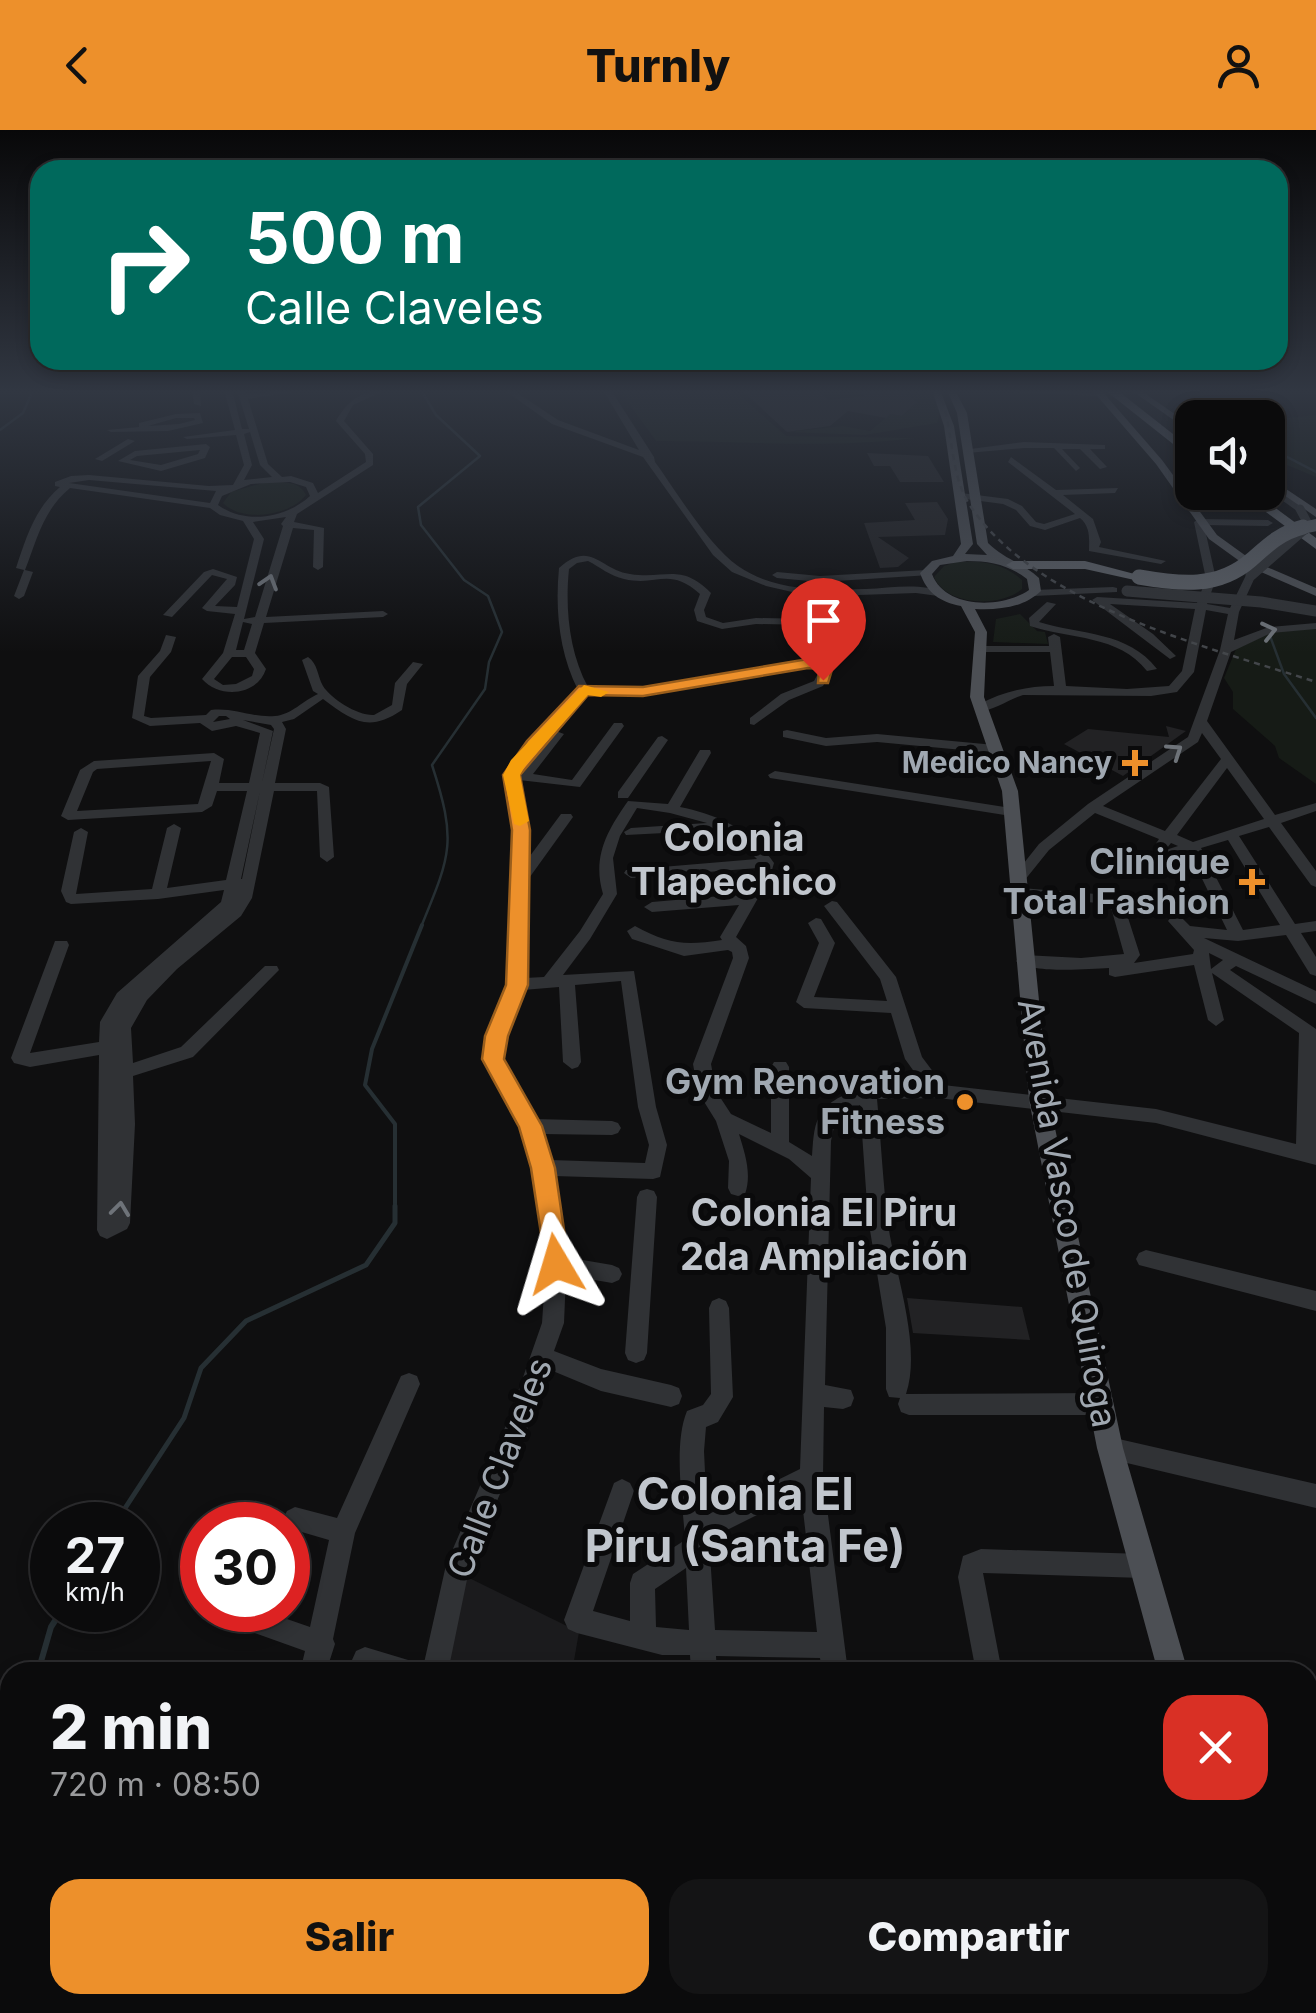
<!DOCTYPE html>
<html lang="es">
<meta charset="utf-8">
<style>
body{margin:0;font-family:Inter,sans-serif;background:#141415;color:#f1f3f6;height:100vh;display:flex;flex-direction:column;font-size:38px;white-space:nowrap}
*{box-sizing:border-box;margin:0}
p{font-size:32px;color:#9a9b9d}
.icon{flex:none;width:55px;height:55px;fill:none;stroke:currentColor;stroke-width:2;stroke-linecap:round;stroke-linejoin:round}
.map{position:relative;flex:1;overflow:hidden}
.sheet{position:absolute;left:0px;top:1532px;width:1318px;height:352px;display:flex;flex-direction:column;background:#0b0b0c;border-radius:30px 30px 0 0;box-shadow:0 5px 15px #0003,0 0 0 2px #2b2b2d}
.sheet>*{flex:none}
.banner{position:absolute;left:30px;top:30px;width:1258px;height:210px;border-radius:30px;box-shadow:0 5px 15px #0003,0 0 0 2px #2b2b2d;background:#00695c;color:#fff;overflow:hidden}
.tools{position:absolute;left:1175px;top:270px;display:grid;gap:20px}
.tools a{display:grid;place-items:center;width:110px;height:110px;border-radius:20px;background:#0b0b0c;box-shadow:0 5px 15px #0003,0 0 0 2px #2b2b2d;font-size:50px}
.speed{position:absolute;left:30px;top:1372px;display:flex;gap:20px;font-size:50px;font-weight:700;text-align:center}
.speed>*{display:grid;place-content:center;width:130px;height:130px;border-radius:50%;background:#0b0b0c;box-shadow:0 5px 15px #0003,0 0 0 2px #2b2b2d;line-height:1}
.speed small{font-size:25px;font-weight:400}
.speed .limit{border:15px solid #d22;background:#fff;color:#111}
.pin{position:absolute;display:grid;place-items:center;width:85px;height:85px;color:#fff;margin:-102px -42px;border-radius:50% 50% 50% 0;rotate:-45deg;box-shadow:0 0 10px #0007}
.pin .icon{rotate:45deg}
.me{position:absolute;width:110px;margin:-55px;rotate:353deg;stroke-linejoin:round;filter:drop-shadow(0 0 8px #0008)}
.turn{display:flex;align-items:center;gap:35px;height:210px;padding:0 50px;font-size:45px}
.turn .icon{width:130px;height:130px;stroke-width:2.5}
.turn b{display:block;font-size:70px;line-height:85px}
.round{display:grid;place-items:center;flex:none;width:105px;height:105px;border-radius:30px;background:#141415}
.summary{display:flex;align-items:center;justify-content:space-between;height:170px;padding:0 50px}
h1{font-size:60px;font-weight:800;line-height:75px}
.primary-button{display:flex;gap:20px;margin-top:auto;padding:20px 50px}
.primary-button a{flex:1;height:115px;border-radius:30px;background:#ed902b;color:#111;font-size:40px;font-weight:800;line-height:115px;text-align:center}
.primary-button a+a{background:#141415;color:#f1f3f6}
header{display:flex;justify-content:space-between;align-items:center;height:130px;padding:0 50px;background:#ed902b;color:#111;font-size:45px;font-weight:800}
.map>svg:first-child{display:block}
.built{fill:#1b1b1d}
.green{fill:#161b16}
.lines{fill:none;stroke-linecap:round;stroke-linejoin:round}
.stream-far3{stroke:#262f33;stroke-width:2.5}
.stream-far2{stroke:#262f33;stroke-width:4}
.stream-far1{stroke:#262f33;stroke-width:5}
.stream{stroke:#262f33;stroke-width:6}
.building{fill:#222224}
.minor{fill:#303235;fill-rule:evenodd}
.major{fill:#4c4f54;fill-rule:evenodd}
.highway{fill:#5c6066;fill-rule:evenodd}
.rail{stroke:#43464a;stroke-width:2.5;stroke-dasharray:6 5;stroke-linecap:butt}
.minor-bridge-far1{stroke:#303235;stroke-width:9}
.minor-bridge{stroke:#303235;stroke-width:11}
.highway-bridge-far1{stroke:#5c6066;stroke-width:12}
.highway-bridge{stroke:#5c6066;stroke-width:15}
.oneway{stroke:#6e7379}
.route{fill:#ed902b;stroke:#9a5e1c;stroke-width:2.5}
.slow{fill:#f59e0b}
.poi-dot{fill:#ed902b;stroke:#0a0a0b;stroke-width:4}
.labels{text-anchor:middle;stroke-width:10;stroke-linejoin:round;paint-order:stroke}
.far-poi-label{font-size:30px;font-weight:bold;fill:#a0a8b1;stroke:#0a0a0b;text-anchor:end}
.poi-label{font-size:35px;font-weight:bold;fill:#a0a8b1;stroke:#0a0a0b;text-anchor:end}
.street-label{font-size:35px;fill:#a0a8b1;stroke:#0a0a0b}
.neighbourhood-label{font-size:38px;font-weight:bold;fill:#c1c6cd;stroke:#0a0a0b}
.near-neighbourhood-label{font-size:45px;font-weight:bold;fill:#c1c6cd;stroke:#0a0a0b}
</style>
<header><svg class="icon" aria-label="back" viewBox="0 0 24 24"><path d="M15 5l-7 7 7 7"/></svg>Turnly<svg class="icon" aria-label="person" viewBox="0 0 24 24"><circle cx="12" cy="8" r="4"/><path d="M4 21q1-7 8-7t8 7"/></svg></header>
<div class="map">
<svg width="1316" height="1883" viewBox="0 0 1316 1883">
<rect width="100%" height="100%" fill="#0f0f10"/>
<path class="built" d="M461,1444l118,58 -7,40h-127z"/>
<path class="green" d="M619,260h115l52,46 130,2c-86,11 -173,3 -260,3z
M900,260h29l12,20 -4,13 -72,12 -78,-3 56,-6 27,5 20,-17 12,2 9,-8z
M1316,285v62l-34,-14 -2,-5 -12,-2v-36z
M266,352c14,0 34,-2 40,13 -16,21 -64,28 -83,8l8,-11z
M956,432c24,-2 48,1 66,18v9c-21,19 -76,17 -88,-12l10,-11z
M1020,484l17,17 8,1 3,12 -55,-2 3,-23z
M1316,499v155l-37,-26 -4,-12 -42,-37v-17l-9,-14 12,-29 40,-19z"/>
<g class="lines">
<path class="stream-far3" d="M421,260l15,25 44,41 -62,51 3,18 43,55 24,16 14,36 -13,30 -4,27 -53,76c25,77 19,89 -11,162
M0,300l23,-17 10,-23
M1268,317l48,25
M1270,506l14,38 32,44"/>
<path class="stream-far2" d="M395,1078v-84l-30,-39 7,-36 50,-124"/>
<path class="stream-far1" d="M114,1395l70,-107 17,-50 45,-47 120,-56 29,-42v-17"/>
<path class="stream" d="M38,1542l13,-45 11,-17
M0,1613l10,-17"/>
</g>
<path class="building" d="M742,260h75l12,10 35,-4 -9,-6h45l17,12 -15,14 -12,-2 -4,4 -38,-7 -18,15 -43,6z
M867,323l61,3 16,26h-44l-10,-16h-16z
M937,372l11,17 -3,16 -67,2 31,21 -11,9 -18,1 -16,-45 51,-3 -10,-17z
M1166,596l20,5 -63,45 -59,-32 24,-15 81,8z
M907,1168l115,9 8,33 -117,-7z"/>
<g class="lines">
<path class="minor" d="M192,260h8l1,16 -7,-2z
M224,260h8l10,39h7l-12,-39h8l1,4 61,-4 -59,9 20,65 14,13 9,-1 22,7 5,10 48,-31 -1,-8 -29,-33c11,-20 26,-31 50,-31l-33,15 -9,16 29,33v11l-76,49 -3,8 30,6 -1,39 -5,3 -5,-3 1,-37 -21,-2 -27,89 117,-6 5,3 -5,3 -119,6 -9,30 11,16c-9,27 -46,30 -64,10l21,-26 12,-39 -28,-3 -5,-3 25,-29 -15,-4 -40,42 -9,-2 41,-43 9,-3 24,8 -2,8 -20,21 22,1 17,-68 -11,-18 -23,-6 -10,-7 -140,-20c-27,22 -33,52 -45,82l8,2 -9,24 -5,3 -5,-3 10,-26 -8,-2c10,-30 19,-60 44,-81l-5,-1v-4l16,-6 18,-1 120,11 24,-1 11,-20 -8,-30 -49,4 -4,-2 52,-7zM250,302l10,33 12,12 -28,3 8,-15 -8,-31zM89,350l127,11 -6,12 -141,-20zM290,352l16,5 4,9c-24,22 -64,29 -92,9l4,-9 29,-12zM286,387l-5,7 2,2 -28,91 -11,2 20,-80 -11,-17zM243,492l9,2 -8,26h-8zM232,527h14l8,12 -2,7 -16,8 -13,1 -9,-6z
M504,260h9l45,30 81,30 -36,-60h8l43,67 1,5c22,30 53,83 83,104 37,26 86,24 128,23 25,-1 56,-7 77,4l-5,3 -22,-3 -57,2 -16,8 -29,22 -58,-1 -34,5 -25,-8 -3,-11 6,-16c-32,-28 -42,-7 -76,-15 -14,-3 -24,-12 -36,-18l-11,2 -8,6c-4,39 0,83 19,118l55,1 165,-28 26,6 -11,20 -34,14 -35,25 -4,-1v-6l31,-24 33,-13 7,-13 -13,-2 -165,30 -56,-2 -31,37 8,3 -31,40 39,6 42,-57h8l2,3 -44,61 -61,-7 9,50 -1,30 34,-46h10l2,3 -46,64 -2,97 19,-1 36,-46 23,-37c-11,-37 4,-63 25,-93l40,3 32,-54h10l1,3 -31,54c39,8 71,23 94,56l-4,14 -34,60 10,9 3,12 -38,106 5,27 15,23 40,19v-66l3,-5h12l3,5v75l23,14c1,-12 1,-28 7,-39 16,-32 74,-33 104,-33l-18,-25 -14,-46 -87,-5 -8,-6 23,-59 -11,-20 8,-5 5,1 14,24 -21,54 73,4 -7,-22 -56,-73 8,-5 5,1 59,75 26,80 21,28 213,24 140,35 3,-111 -87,-60 12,47 -8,6 -8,-6 -14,-55 -79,12 -6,-2v-7c-22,1 -77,6 -93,-7l8,-6 57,3 43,-4 -14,-50 -94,-8 -2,-3 7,-5 100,8 19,59 -6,8 59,-9 1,-4 -26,-29 3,-4h10l9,9 37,4 -38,-78 -56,18h-10v-6l55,-18 -7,-3 -4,5h-10l-2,-3 4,-6 -64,-26 -46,37 -25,31h-10l-2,-3 27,-34 49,-40 100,-67 32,-87 8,-36 -22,-4 -12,62 -17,20 -26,4 -128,-1c-14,4 -31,17 -45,16v-6c24,-13 48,-19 76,-19l-4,-34h-69l-6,-3 6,-3h68l-1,-9 6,-3 6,3 6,49 61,3 42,-3 13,-15 13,-62 -85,-5 43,30 23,22 -6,3 -78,-59 5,-3 100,6 9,-24 -12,-57 5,-3 69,1 5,3 -5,3 -64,-1 12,54 -9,25 23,4 17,-35 9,2 -17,37 -5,28 35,-13 47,-4v6l-45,4 -40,19 -24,69 68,94 41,-12v8l-35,12 35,48v16l-5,-2 -42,-58 -30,9 56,88 21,-3v10l-15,2 15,24v19l-6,-2 -24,-39 -48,6 -34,-3 112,53v13l-80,-38 -6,4 86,59v136l-160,-42 -218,-25 -61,1c4,42 6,84 11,125 7,50 34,122 18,170l195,-1 8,3 3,8 -3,8 -8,3h-192l-8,-3 -3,-8 2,-6 -11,-1 -3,-8v-61l-18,-110 -8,-113 -25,17 -4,19 -6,244 26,5 3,8 -3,8 -8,3 -19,-2 -1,69 25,196h-26l-2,-14 -104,-2 1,16h-26l-1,-17h-28l-85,-22 -9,-4 -4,-9 50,-137 8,-4 8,4 4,8 -41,120 37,10v-38l3,-9 52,-34c-2,-37 -12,-95 2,-129l16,-6 8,-11 -2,-86 3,-7 7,-3 7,3 3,7 4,89 -15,25 -12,5 -2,24 3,64 93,-46 11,-291 -22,-19 -50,-25c6,20 13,40 6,60l-7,2 -7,-2 -3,-6 1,-27 -13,-40 -18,-29 -5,-28 40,-106 -1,-6 -4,-2 -44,6 -52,-17 -5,-8 8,-5c33,18 49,20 87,14l-2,-3 19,-32 -87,7 -8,-5 8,-5 93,-8 13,-26 -127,10 -7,-5 2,-3 131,-11 -20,-20 -15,-9 -96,5 -2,-3 7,-4 76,-5 -37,-10 -33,-5 -17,28 -7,22 4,36 -27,45 -27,36 71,-4 22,136 11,38 -7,32 -7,2 -99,-3 11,81 47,8 7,3 3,6 -3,6 -7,3 -46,-8 -2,48 -10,28 47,18 70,16 8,3 3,8 -3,8 -8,3 -70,-16 -53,-22 -19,56 -59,140 -22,107h-84l-8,-3 -4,-9 4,-9 9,-4 53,16 4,9 24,-107 61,-142 35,-100 4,-59 -12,-96 -13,-41 -37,-68 4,-23 21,-51 5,-155 -9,-55 73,-85c-19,-37 -23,-81 -19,-122 32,-29 41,2 71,6 36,6 50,-12 81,19l-7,17 2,7 17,6 33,-5 55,1 30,-23 -27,1 -48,-11 -34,-14 -19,-17 -70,-98 -91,-33zM1202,603l19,26 -56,72 -62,-25 95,-64zM1227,638l37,51 -71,23 -16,-7zM1228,710l52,85 -37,5 -42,-82zM1209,823l14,7 -12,9zM621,851l17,126 11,38 -4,18 -95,-3 -8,-26 70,1 6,-2 3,-5 -3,-5 -6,-2 -77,-2 -33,-60 2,-23 19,-46 36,-3 4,75 9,7 6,-2 3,-5 -6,-77zM801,1363l16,139 -102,-2 -6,-91zM686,1438l3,62 -33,-3 -1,-38z
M965,260h73l64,4 -4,2z
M1267,260h12l-4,2z
M200,283l3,10 -35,8 -57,1 -4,-2 32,-3v-4l37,-9zM176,288h18l1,2 -16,4 -31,2z
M128,309l7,2 -33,20 -7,-2z
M1024,312l81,3v4h-15l17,18 -7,2 -20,-20h-18l18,19 -4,3 -22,-23h-30l-57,5 -4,-3z
M206,314l4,3 -5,11 -44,13 -43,-10 17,-10zM200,320l-2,4 -37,11 -31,-5 7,-4z
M1011,327l45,33 62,-2 -3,5 -52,2 30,24 8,23 -2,5 67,14 -5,3 -72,-13c0,-11 2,-24 -9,-33l-35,12 -15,-4 -14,-16 -13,-6 -45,-6 -2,-2 5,-3 47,6 14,7 14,16 8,2 31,-10 -67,-52z
M1268,353l35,24v4h-6l-29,-21z
M926,440l5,3 -1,2 -110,7 -43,-4 -5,-3 5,-3 43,4z
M1113,457l4,1v4l-83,4 -5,-3 5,-3z
M1047,472l9,2 -17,18c42,13 89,9 118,47l-10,2c-28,-36 -77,-32 -117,-45l-1,-8z
M166,505l10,2 -5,15 -21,25 -6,39 7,2 55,-3 5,-5c22,-3 41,8 64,6 16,-1 29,-16 43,-22l-5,-3 -11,-31 6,-3c10,7 9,18 15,29 8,13 35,30 51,29l18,-10 3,-22 18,-21 10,2 -16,20 -5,26c-34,23 -49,11 -79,-11l-29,20 -12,3 4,7 -11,54h45l9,4 5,70 -7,5 -7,-5 -3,-66h-43l-22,107 -11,18 -64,53 -30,31 -16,28 2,35 48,-16 84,-81h12l2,4 -86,87 -60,19 2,48 -5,99 -3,6 -20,10 -7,-3 -3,-6 2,-175 -69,12 -16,-4 -3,-5 44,-117h12l2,4 -39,108 69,-11 1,-20 17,-29 104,-91 3,-12 -66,9 -87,5 -5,-2 -5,-11 13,-59 7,-4 7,4 -12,62 76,-5 15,-61 7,-4 7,4 -14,60 59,-8 21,-89h-30l-5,15 -10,6 -134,8 -7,-4 19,-46 14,-9 120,-8 10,6 -5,24h30l11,-50 -24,-7 -24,5 -12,-8 -50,3 -18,-8 6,-42 22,-25zM219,586h7l4,3 -17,3zM243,590l28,5 3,4 -12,54 11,-52zM211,631l-13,43 -121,7 16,-39 4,-3zM260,661l-18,88h-1z
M787,600l39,8 51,-4 118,11 6,4 -6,4 -118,-11 -51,4 -43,-9v-6z
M662,606l6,4 -40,58h-10v-6l40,-55z
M775,641l236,37 7,4 -7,4 -241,-38 -2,-3z
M647,1059l7,2 3,6 -10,156 -3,7 -8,3 -8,-3 -3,-7 12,-156 3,-6z
M1146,1120l170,41v20l-177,-46 -3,-6 3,-6z
M409,1243l8,3 3,8 -65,149 -22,106 2,5 -9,28h-26l5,-21 -81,-29 -4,-9 2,-3h39l49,17 19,-87 -41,-12 -5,-9 4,-8 8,-4 42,11 64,-142z
M1110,1307l206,47v24l-206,-49 -8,-3 -3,-8 3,-8z
M981,1419l162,5 9,3 3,9 -3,9 -9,3 -160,-5 19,99h-26l-18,-95 5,-21z
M1308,1556l8,2v26l-8,-2z
M10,1848v27h10l-7,8h-13v-31z
M129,1875h34l-4,8h-34z
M279,1875h74l-4,8h-66z
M744,1875h32v8h-32z
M892,1875h32l1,8h-32z"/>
<path class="major" d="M932,260h8l14,36 19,118 -8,10 22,1 -10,-11 -20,-131 -10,-23h8l12,23 21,130c16,16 35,20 51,35l2,13c-18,17 -42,19 -66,18l12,23 -3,65 34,94 31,309 74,348 65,224h-30l-61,-224 -68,-348 -27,-309 -32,-94 5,-65 -14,-26c-21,-4 -34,-13 -41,-33l12,-12 21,-5 8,-12 -17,-118zM967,431c23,0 42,4 60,18l2,11c-27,19 -84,19 -97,-16l8,-9z
M1092,260h9l61,70 55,75 36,26 63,27v8l-71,-31 -36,-26 -53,-75z
M1131,260h9l52,36v7z
M1268,347l48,32v8l-48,-33z
M1253,1875h36l3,8h-36z"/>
<path class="highway" d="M1105,260h12l75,59v10z
M1239,362h15l62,46v11z
M1085,431l61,16 -7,4 -54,-12h-72l-7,-4 7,-4z"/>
<path class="rail" d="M938,260c17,37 10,84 33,117 67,99 237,140 345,175"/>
<path class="minor-bridge-far1" d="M1300,379l8,15 -3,6"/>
<path class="minor-bridge" d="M1251,445l55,-48
M1127,461l134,11 55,9"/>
<path class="highway-bridge-far1" d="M1293,400l23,-5"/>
<path class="highway-bridge" d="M1139,447c40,7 79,12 112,-17 17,-15 29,-27 52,-33"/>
</g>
<defs><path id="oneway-chevron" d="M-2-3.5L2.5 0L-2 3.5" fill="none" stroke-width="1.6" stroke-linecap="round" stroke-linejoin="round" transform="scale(2.5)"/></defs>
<g class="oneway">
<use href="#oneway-chevron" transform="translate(269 452) rotate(-73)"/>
<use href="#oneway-chevron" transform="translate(1269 501) rotate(-13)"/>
<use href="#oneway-chevron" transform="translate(1175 621) rotate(-34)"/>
<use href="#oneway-chevron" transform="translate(120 1079) rotate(-83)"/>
</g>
<linearGradient id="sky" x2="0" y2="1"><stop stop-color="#080809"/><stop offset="0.5" stop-color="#313742"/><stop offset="1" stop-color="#313742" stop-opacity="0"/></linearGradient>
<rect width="1316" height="523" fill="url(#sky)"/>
<path class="route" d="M808,529l26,4 -6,20h-10l1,-14 -11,-1 -165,28 -55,-1 -68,80 10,55 -2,155 -20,51 -4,23 38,67 13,42 14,96 -3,9 -10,3 -9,-3 -16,-105 -12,-41 -37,-68 3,-23 21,-51 6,-155 -9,-55 24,-34 52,-55 64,1z"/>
<path class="slow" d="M584,555l25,7 -8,5 -13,-2 -63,71 -5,9 9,46 -9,5 -6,-2 -11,-49 8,-15z"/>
<g class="poi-dot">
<path d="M1130 618h10v10h10v10h-10v10h-10v-10h-10v-10h10z"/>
<path d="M1247 737h10v10h10v10h-10v10h-10v-10h-10v-10h10z"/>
<circle cx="965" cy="972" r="10"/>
</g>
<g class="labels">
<g class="far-poi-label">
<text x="1112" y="643">Medico Nancy</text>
</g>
<g class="poi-label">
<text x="1230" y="744">Clinique<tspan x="1230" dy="40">Total Fashion</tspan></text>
<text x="945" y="964">Gym Renovation<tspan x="945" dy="40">Fitness</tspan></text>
</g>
<g class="street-label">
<text transform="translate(1067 1083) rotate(80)" y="12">Avenida Vasco de Quiroga</text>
<text transform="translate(500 1338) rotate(-69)" y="12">Calle Claveles</text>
</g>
<g class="neighbourhood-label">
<text x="734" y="721">Colonia<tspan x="734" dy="44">Tlapechico</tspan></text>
<text x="824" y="1096">Colonia El Piru<tspan x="824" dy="44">2da Ampliación</tspan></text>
</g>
<g class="near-neighbourhood-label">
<text x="745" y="1380">Colonia El<tspan x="745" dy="52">Piru (Santa Fe)</tspan></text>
</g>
</g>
</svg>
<div class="tools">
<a><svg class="icon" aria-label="sound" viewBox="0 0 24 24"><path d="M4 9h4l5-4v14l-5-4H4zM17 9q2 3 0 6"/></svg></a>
</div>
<div class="speed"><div>27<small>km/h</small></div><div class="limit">30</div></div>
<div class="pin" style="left:823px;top:550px;background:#d93025"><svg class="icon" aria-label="arrive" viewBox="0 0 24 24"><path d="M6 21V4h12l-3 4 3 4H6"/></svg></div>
<svg class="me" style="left:556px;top:1134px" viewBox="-20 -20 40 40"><path d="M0-17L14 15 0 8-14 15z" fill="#ed902b" stroke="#fff" stroke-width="4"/></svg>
<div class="banner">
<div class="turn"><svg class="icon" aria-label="right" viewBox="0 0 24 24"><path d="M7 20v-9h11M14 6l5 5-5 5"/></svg><div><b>500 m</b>Calle Claveles</div></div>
</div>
<section class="sheet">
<div class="summary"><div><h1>2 min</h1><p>720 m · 08:50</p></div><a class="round" style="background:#d93025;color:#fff"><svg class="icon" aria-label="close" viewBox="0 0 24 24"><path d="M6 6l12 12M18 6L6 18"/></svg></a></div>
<div class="primary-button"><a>Salir</a><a>Compartir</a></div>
</section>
</div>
